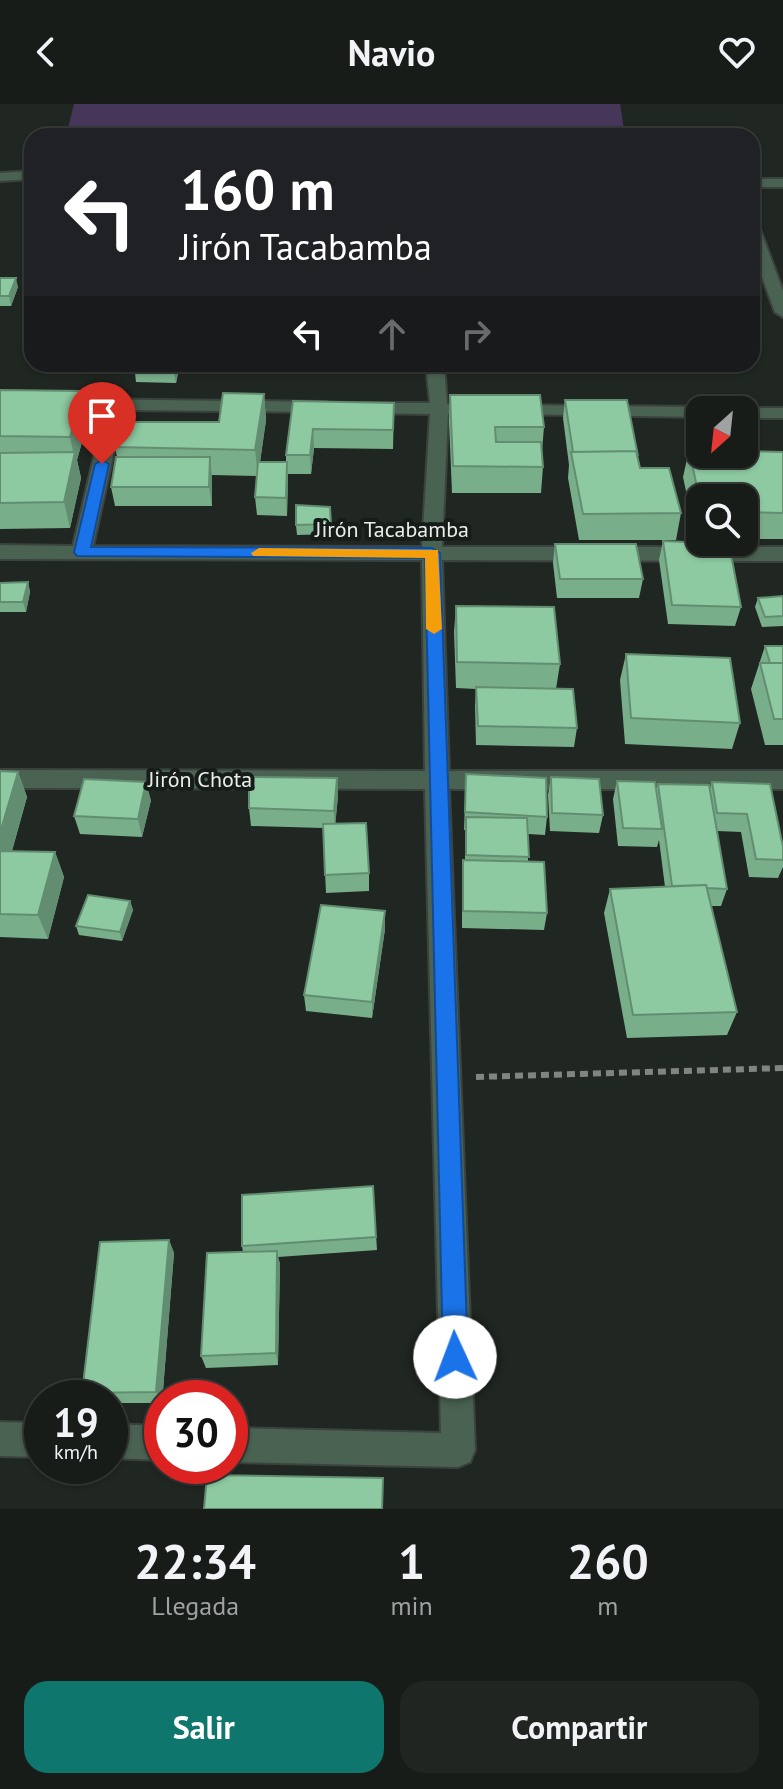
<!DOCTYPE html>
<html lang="es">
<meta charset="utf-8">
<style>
body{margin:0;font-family:"PT Sans",sans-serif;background:#212522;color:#f1f3f6;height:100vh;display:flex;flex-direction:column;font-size:30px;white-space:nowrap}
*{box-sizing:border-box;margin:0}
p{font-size:26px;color:#9fa1a2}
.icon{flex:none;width:44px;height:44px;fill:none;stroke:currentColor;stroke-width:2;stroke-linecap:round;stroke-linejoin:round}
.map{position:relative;height:1405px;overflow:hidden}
.drawer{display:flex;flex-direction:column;background:#181c19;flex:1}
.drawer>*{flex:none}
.guide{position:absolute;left:24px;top:24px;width:736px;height:244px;border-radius:24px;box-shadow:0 2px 6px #0004,0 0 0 2px #363a38;background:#202124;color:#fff;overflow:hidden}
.needle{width:52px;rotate:207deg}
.fabs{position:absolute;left:686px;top:292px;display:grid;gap:16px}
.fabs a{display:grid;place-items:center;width:72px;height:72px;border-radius:16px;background:#181c19;box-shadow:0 2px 6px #0004,0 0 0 2px #363a38;font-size:40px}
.speed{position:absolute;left:24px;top:1276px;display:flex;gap:16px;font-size:40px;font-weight:700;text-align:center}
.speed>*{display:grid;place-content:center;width:104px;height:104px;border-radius:50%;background:#181c19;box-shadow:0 2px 6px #0004,0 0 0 2px #363a38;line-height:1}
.speed small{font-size:20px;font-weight:400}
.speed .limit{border:12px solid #d22;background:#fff;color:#111}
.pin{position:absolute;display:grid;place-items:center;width:68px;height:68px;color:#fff;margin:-82px -34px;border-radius:50% 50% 50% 0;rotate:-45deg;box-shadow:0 0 8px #0007}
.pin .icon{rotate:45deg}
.me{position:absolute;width:88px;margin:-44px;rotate:358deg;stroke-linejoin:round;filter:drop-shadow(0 0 6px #0008)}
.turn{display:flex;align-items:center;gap:28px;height:168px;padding:0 24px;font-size:36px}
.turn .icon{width:104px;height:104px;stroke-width:2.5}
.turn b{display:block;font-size:56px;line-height:68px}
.lanes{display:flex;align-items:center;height:76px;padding:0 24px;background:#0003;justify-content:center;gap:40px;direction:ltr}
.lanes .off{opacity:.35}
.eta{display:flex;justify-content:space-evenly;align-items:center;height:136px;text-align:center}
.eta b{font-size:48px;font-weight:600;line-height:56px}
.button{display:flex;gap:16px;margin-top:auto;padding:16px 24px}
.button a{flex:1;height:92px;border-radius:24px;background:#0f766e;color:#fff;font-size:32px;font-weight:600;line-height:92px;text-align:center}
.button a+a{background:#212522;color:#f1f3f6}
header{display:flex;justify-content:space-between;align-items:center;height:104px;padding:0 24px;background:#181c19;font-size:36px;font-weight:600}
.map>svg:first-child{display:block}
.green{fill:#46375a}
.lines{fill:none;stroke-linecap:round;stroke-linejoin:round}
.minor-casing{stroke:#3c423d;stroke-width:4}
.path{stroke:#808581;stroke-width:6;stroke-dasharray:8 5;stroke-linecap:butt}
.minor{fill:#4a6251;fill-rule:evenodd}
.wall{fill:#79ae8a}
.shaded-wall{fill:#638d71}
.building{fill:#8dcaa1;stroke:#638d71;stroke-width:2}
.route{fill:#1a73e8;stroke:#114b97;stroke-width:2}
.slow{fill:#f59e0b}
.labels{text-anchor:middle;stroke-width:8;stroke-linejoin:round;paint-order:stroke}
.street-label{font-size:22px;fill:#eaeeeb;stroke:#161c18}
</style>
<header><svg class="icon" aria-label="back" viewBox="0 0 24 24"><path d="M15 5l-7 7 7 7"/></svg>Navio<svg class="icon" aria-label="heart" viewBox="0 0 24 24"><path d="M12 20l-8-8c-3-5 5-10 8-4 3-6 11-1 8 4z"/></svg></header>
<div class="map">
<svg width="783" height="1405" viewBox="0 0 783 1405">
<rect width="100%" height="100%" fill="#202621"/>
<path class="green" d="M74,0h546l5,32h-454l-103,-8z"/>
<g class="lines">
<g class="minor-casing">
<path id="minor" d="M32,67v8l-32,2v-8z
M752,75h31v8h-31z
M752,120l8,5 23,62v26l-8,-5 -23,-62z
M426,260h18l3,40 13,1 3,4 -3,4 -12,1 -6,133h341v14l-341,-1 7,211h334v18h-334l26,661 -5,12 -12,5 -228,-5v-34l211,5 -16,-644 -425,-1v-18l425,1 -3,-211 -422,-1v-14l73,1 32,-136 -105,-2v-10l326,4 9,5 -9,5 -203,-2 -30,136 329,1 8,-133 -68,-1 -9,-5 9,-5h68z
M510,301l190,2 8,3h-8v7l-196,-3 -3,-4z
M744,304h39v10h-39v-8h-7z
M0,1318l42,1v34l-42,-1z
M110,1320l52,2v34l-52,-2z"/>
</g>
<path class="path" d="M476,973l307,-9"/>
<use href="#minor" class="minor"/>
</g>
<path class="wall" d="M32,83v68h-4l-2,-9 4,-13 -6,-25z
M0,174l18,9 -7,19h-11z
M179,265l-3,14 -40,-1 -1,-9z
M0,286l89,27 -12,43 4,18 -11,50 -70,1z
M264,290l2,26 -6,42h26v-7l7,-54 101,2 -1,46 -79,-1 -3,26h-23l-1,42 -30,-1 -2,-18 2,-21 -45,-1v31h-97l-4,-19 6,-30 -2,-10 104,-25z
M450,291l94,32 -2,24 1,16 -2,26h-89l-3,-72z
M565,296l73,56 2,12 41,45 -5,27h-97l-11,-62 1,-13 -6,-47z
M689,346l94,2v87h-39v-41h-44v40h-4l-13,-61z
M330,403l1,27 -34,1 -1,-10z
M663,437l78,66 -6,19 -67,-2 -9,-64z
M555,440l88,35 -4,19h-82l-4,-35z
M28,478l2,10 -4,20h-26v-29z
M783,492v30l-21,1 -7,-20 3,-9z
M456,502l104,58 -4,25 21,39 -3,19 -98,-2 -1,-39 1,-17 -20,-1 -2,-56z
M765,542h18v99h-18l-14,-56z
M626,550l114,69 -8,26 -107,-5 -5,-64z
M0,667l18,1 9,25 -15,54 43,1 9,25 -16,62 -48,-2z
M466,670l81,43 -2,18 -17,-1v28l19,51 -3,17 -82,-2v-50l1,-18h2v-30h-1z
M551,673l52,38 -4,18 -49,-2 -2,-36z
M337,674l1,18 -3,28 34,49v18l-43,2 -3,-65 -72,-2 -2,-18z
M617,677l39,10 2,-7 52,5 2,-7 71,65v20l-5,11 -29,-1 -8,-45 -24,-1 10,58 -6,17h-10l26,106 -10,23 -100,3 -23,-125 6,-24 55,-2 -6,-47 -2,7 -39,-1 -5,-47z
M151,696l-9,37 -62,-3 -6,-18z
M130,797l3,9 -11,31 -43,-6 -3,-9z
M385,825l-13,89 -66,-7 -2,-16z
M373,1082l4,64 -99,7 2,7 -2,101 -72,3 -5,-12 42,-104 -1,-6z
M169,1136l5,13 -12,150h-52v-5h-25l-3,-5z"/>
<path class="shaded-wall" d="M16,174l2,9 -7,19 -2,-10z
M177,260h1l1,5 -3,14 -2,-10z
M83,287l6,26 -12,43 4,18 -11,50 -6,-26 10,-46 -4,-19z
M264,290l2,26 -8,56 -3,-26z
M313,325l1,19 -3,26 -1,-19z
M210,353l2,19v30l-3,-19z
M287,358l1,19 -1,35 -1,-18z
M28,478l2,10 -4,20 -3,-10z
M18,668l9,25 -22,78 -5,-12v-30z
M337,674l1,18 -3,33 -1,-18z
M146,678l5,18 -9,37 -4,-18z
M55,748l9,25 -16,62 -10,-24z
M130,797l3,9 -11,31 -2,-9z
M385,807v18l-13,89v-16z
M169,1136l5,13 -12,150 -6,-11z
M277,1147l3,13 -2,101 -2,-12z"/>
<path class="building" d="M32,83v21h-8z
M32,123v19h-6z
M0,174h16l-7,18h-9z
M137,260h40l-3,9h-39z
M0,286l83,1 -13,46 -70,-1z
M223,289l41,1 -9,56 -140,-3 4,-25h100z
M450,291h90l4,32h-49l1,15h45l2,25 -90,-1z
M565,296h62l11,56 -2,-5 -63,1z
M293,297l101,2 -1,27 -80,-1 -3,26h-24z
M689,346l11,1v3h44v-3l39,1v61l-39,-1v-14h-44v3z
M636,347l4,17h29l12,45 -98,1 -12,-62z
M75,348l-11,50 -64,1v-50z
M116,353h94l-1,30h-98z
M258,358h29l-1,36 -31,-1z
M296,401l34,2 1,17 -35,1z
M663,437l66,3 12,63 -69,-2z
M555,440h81l7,35h-83z
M28,478l-5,20h-23v-19z
M783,492v20l-18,1 -7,-19z
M456,502l98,1 6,57 -103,-2z
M765,542h18v17h-13z
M626,550l104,4 10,65 -109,-5z
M760,559h23v56h-9z
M476,583l97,2 4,39 -99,-2z
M0,667l18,1 -18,61z
M466,670l80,4 1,39 -82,-5z
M249,673l88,1 -3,33 -85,-3z
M551,673l48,2 4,36 -51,-2z
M84,675l62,3 -8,37 -64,-3z
M617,677l38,1 7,47 -39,-1z
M712,678l58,2 13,63v13l-27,-1 -9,-45 -30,-1z
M658,680l51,1 18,104 -20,-1 -1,-3 -34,1z
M466,713l61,1 2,39 -63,-2z
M366,719l3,50 -44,2 -2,-51z
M0,747l55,1 -17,63 -38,-1z
M463,756l81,2 3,51 -84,-2z
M706,781l31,127 -104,3 -23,-126z
M88,791l42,6 -10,31 -44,-6z
M321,801l64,6 -13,91 -68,-7z
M373,1082l3,51 -134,9v-51z
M169,1136l-13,152 -74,1 18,-151z
M277,1147l-1,102 -75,3 6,-103z
M207,1371l176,3 -1,31h-178z"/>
<path class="route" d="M102,356l7,4 -18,83 341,1 8,5 28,804 -4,9 -9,4 -8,-4 -4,-9 -18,-799 -348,-2 -3,-4 21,-88z"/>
<path class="slow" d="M259,444l179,2 4,79 -8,5 -8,-5 -1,-71 -172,-2 -2,-3z"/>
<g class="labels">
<g class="street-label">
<text x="392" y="433">Jirón Tacabamba</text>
<text x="200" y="683">Jirón Chota</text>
</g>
</g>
</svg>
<div class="fabs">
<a><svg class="needle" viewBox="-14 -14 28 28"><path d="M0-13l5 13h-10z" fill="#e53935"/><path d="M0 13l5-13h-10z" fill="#9fa1a2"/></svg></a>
<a><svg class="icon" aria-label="search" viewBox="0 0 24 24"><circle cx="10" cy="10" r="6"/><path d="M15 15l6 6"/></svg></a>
</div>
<div class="speed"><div>19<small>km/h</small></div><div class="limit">30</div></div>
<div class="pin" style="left:102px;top:360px;background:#d93025"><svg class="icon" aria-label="arrive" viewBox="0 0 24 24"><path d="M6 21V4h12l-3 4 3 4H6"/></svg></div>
<svg class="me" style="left:455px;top:1253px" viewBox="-20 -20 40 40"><circle r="19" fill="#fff"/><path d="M0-13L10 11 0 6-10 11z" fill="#1a73e8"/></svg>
<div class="guide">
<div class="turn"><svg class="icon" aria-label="left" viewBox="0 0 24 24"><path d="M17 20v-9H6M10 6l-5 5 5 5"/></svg><div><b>160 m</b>Jirón Tacabamba</div></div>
<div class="lanes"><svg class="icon" aria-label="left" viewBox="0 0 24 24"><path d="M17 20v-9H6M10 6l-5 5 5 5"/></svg><svg class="icon off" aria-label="ahead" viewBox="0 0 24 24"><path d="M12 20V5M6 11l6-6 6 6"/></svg><svg class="icon off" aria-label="right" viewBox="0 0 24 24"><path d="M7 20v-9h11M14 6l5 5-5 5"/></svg></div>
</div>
</div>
<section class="drawer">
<div class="eta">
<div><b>22:34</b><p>Llegada</p></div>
<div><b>1</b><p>min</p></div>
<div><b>260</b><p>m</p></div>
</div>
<div class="button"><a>Salir</a><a>Compartir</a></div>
</section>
